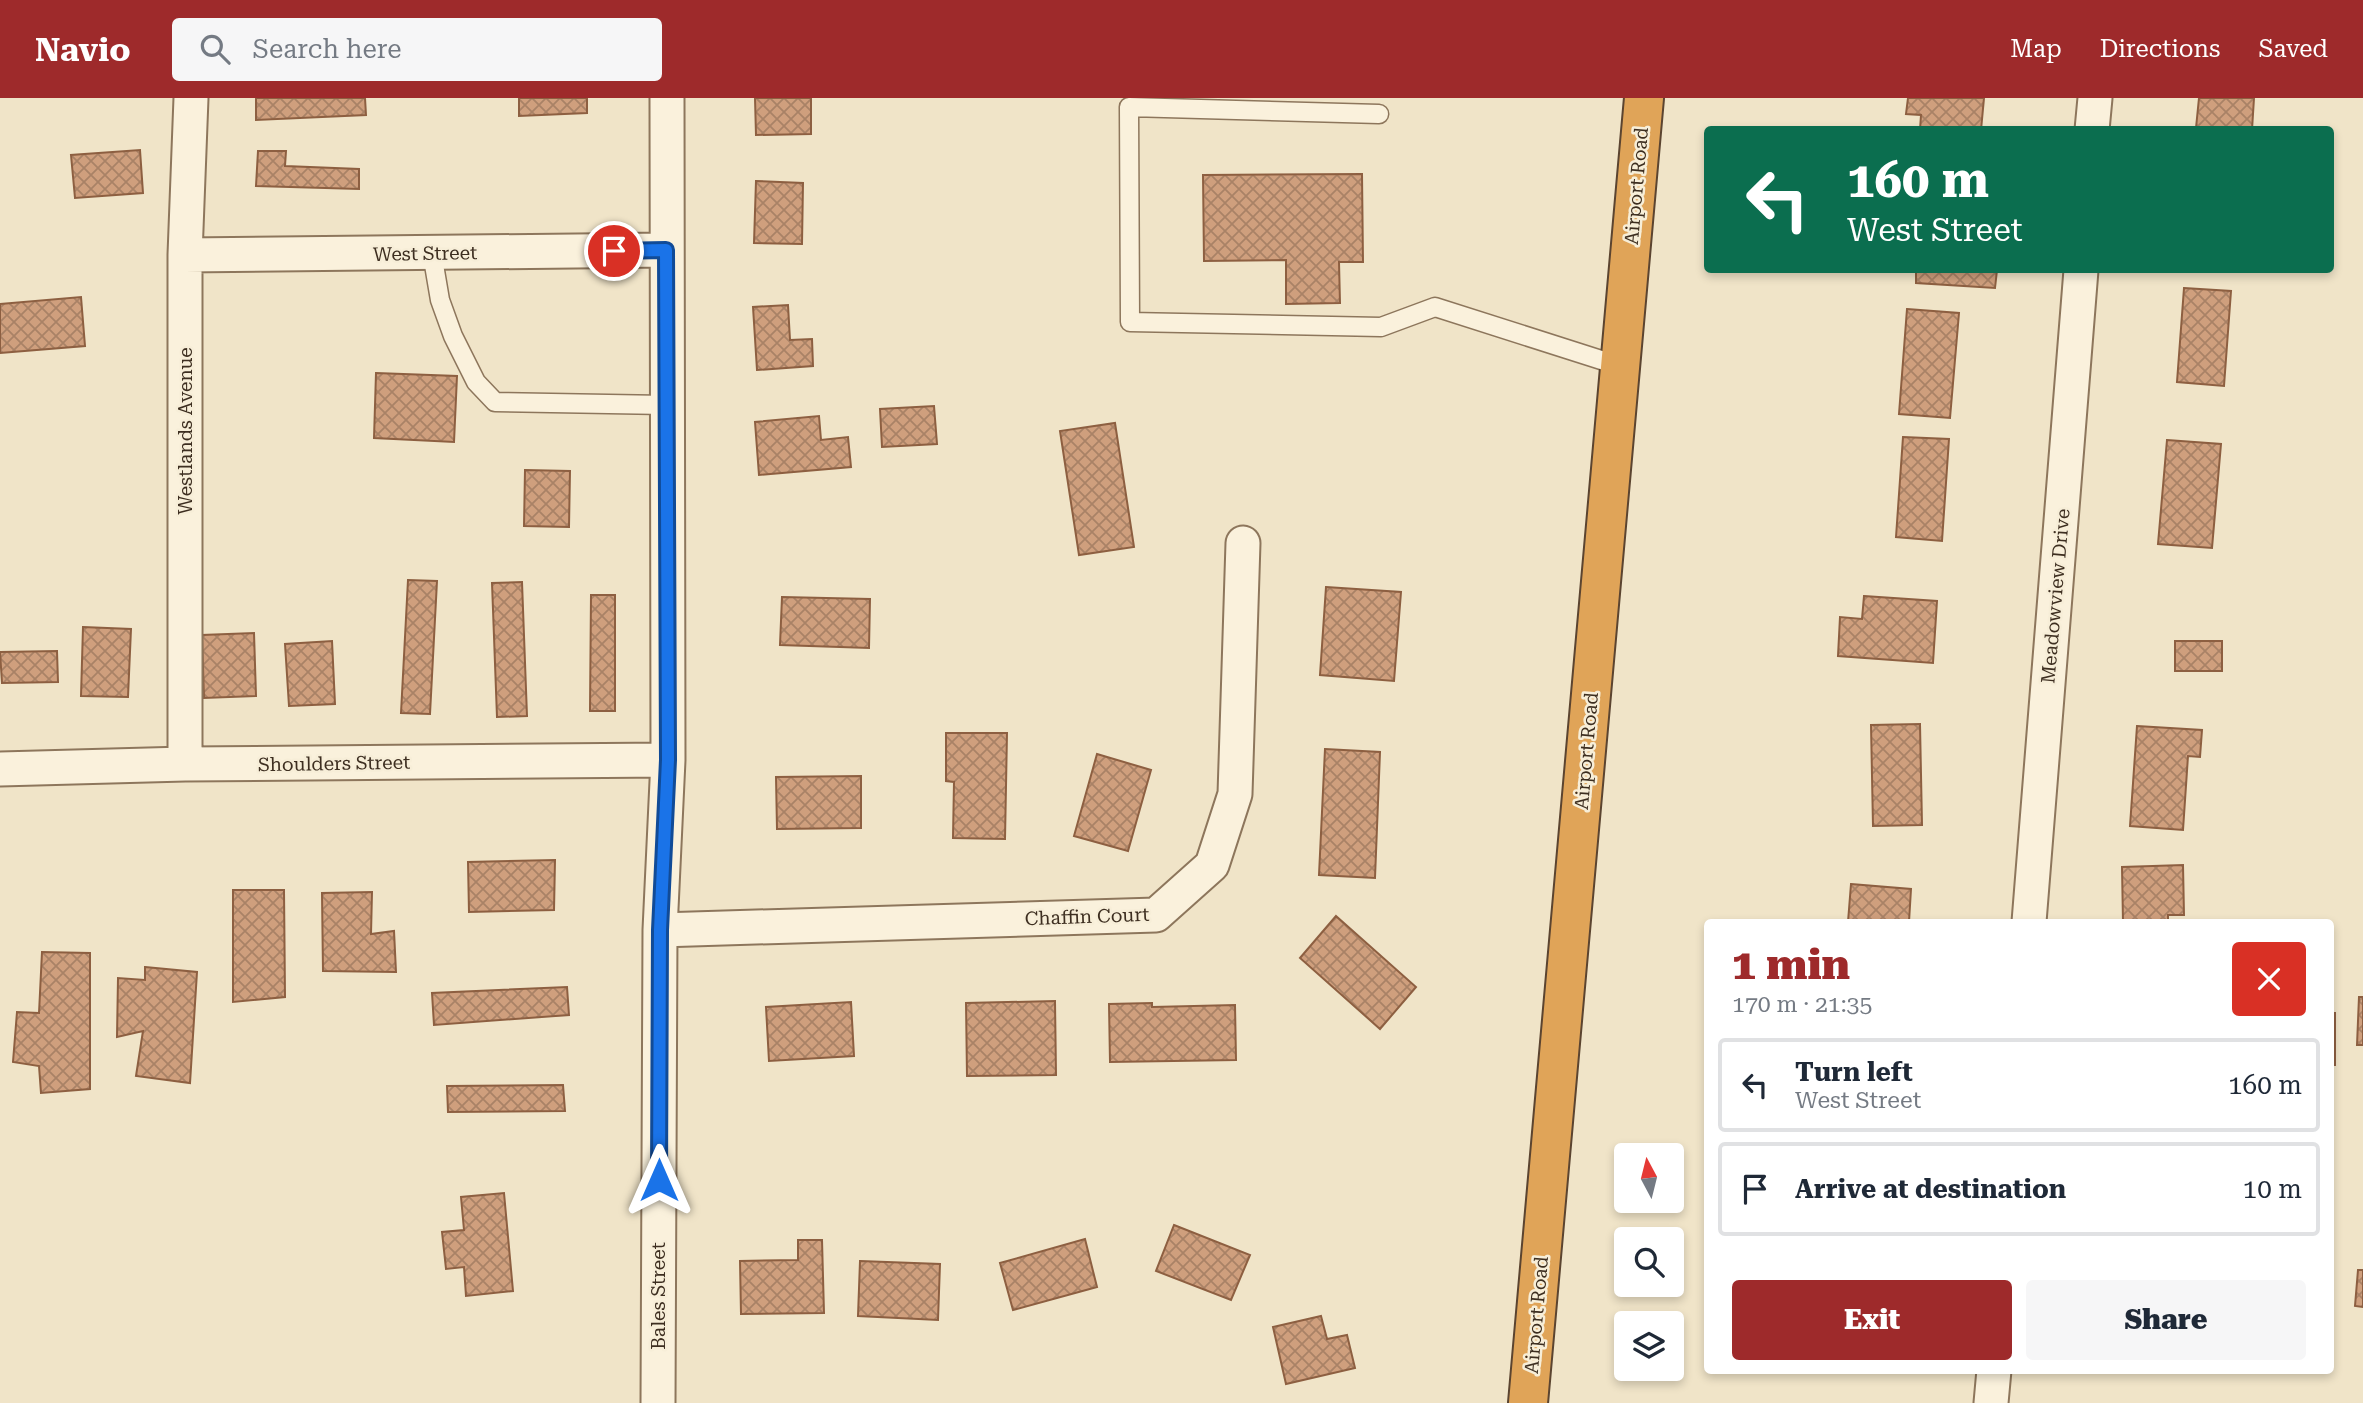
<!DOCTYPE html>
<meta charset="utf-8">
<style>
body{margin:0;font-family:"Roboto Serif",serif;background:#f6f6f7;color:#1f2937;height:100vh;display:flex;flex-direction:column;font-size:26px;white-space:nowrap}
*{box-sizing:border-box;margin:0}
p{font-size:23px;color:#747a83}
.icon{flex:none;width:38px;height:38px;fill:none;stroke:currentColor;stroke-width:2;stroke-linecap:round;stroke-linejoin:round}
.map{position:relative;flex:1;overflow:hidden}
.drawer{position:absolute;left:1704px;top:821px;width:630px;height:455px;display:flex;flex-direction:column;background:#fff;border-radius:7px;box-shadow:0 4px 10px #0003}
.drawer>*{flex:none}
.guide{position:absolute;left:1704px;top:28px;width:630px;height:147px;border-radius:7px;box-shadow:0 4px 10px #0003;background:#0b6e4f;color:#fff;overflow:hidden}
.needle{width:46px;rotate:353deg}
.buttons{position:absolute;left:1614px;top:1045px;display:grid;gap:14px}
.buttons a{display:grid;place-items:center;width:70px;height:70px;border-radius:7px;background:#fff;box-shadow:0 4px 10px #0003;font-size:35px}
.pin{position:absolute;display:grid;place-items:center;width:60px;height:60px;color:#fff;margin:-30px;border:4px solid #fff;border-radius:50%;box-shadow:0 2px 7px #0007}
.me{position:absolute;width:77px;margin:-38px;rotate:0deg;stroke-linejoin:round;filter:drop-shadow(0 0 5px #0008)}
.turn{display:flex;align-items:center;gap:24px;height:147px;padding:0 28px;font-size:32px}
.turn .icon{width:91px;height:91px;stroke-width:2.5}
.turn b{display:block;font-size:49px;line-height:60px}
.round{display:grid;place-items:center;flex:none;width:74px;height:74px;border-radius:7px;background:#f6f6f7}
.head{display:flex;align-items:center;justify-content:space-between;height:119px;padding:0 28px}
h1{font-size:42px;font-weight:800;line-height:52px;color:#9e2a2b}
.cta{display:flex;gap:14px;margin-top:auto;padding:14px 28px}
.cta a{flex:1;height:80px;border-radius:7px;background:#9e2a2b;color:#fff;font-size:28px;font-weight:800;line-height:80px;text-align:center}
.cta a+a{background:#f6f6f7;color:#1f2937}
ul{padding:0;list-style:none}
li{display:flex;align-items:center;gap:21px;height:94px;margin:0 14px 10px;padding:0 14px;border:4px solid #e0e1e3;border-radius:7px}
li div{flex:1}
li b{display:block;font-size:26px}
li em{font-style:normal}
header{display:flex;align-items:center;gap:42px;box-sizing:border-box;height:98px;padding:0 35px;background:#9e2a2b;color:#fff}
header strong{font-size:33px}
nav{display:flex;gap:38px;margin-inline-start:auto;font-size:24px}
.search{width:490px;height:63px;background:#f6f6f7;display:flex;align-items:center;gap:18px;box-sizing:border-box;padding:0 24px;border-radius:7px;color:#747a83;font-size:26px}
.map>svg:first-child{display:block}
.building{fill:url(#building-cross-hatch);stroke:#8d5f41;stroke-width:2}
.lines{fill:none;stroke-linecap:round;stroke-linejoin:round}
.lane-casing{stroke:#8d765c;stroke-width:21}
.street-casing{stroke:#8d765c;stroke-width:37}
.highway-casing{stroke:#5b4430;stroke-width:42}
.lane{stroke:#faf1dc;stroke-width:18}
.street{stroke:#faf1dc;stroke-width:33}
.highway{stroke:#e0a458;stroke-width:38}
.route-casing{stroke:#114b97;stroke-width:18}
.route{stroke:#1a73e8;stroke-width:12}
.labels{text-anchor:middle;stroke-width:5;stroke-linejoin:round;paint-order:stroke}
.street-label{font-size:19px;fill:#3d2e20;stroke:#f7eed8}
</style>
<header>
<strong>Navio</strong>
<div class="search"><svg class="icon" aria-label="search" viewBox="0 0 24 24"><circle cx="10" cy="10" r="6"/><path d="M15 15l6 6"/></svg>Search here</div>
<nav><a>Map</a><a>Directions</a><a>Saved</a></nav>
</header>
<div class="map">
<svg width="2363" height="1305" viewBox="0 0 2363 1305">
<defs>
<pattern id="building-cross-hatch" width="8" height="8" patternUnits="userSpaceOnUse" patternTransform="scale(1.75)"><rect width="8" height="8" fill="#cf9f7d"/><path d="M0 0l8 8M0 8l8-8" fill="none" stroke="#a98266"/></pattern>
</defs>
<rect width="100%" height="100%" fill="#f0e4c8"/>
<path class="building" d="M256,0h109l1,17 -110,5z
M519,0h68v15l-68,3z
M755,0h56v36l-55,1z
M1908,0h76l-3,32h-61l1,-15 -15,-1z
M2199,0h55l-2,32 -56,-2z
M140,52l3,43 -68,5 -4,-43z
M258,53h28l-1,15 74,3v20l-103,-3z
M1362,76l1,88h-24l1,41 -54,1v-44l-82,1 -1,-86z
M756,83l47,2 -1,61 -48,-1z
M1916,172h81l-2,18 -79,-5z
M2184,190l47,3 -7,95 -47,-4z
M81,199l4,49 -85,7v-49z
M788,207l2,35 22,-1 1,27 -56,4 -4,-63z
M1907,211l52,4 -9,105 -51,-4z
M376,275l81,3 -3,66 -80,-4z
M934,308l3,38 -55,3 -2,-38z
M819,318l2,24 27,-3 3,30 -92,8 -4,-53z
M1115,325l19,124 -55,8 -19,-124z
M1903,339l46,2 -7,102 -46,-4z
M2167,342l54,4 -9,104 -54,-4z
M525,372l45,1 -1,56 -45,-1z
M408,482l29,1 -7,133 -29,-1z
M522,484l5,134 -30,1 -5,-134z
M1326,489l75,5 -7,89 -74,-6z
M591,497h24v116h-25z
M1864,498l73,5 -4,62 -95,-7 2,-39 22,2z
M782,499l88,2 -1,49 -89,-3z
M83,529l48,2 -3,68 -47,-1z
M254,535l2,63 -52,2 -2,-63z
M332,543l3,63 -46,2 -4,-62z
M2175,543h47v30h-47z
M57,553l1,31 -56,1 -2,-31z
M1920,626l2,101 -49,1 -2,-101z
M2137,628l65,4 -2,27 -12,-1 -5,74 -53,-4z
M946,635h61l-2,106 -52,-1 1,-56 -8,-1z
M1325,651l55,3 -5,126 -56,-3z
M1097,656l54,16 -23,81 -54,-15z
M861,678v52l-84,1 -1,-52z
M555,762l-1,50 -85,2 -1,-50z
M2183,767l1,50h-16v7h-45l-1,-55z
M1851,786l60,5 -2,33h-61z
M233,792h51l1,107 -52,5z
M372,794l-1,42 23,-3 2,41 -73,-1 -1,-78z
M1336,818l80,71 -36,42 -80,-71z
M42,854l48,1v136l-49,4 -2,-27 -26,-4 4,-50 22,1z
M145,869l52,5 -7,111 -54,-7 7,-45 -26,6 1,-59 27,2z
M567,889l2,28 -135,10 -2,-32z
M2359,899h4v48h-6z
M1055,903l1,74 -89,1 -1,-73z
M851,904l3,54 -85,5 -3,-54z
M1152,905v4l83,-2 1,55 -126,2 -1,-58z
M2331,915h4v52h-4z
M563,987l2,26 -117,1 -1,-26z
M504,1095l9,98 -47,5 -2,-29 -18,2 -4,-37 22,-2 -3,-33z
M1174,1127l76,30 -19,45 -75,-29z
M1085,1141l12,48 -84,23 -13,-47z
M798,1142h24l2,73 -83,1 -1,-53 58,-1z
M860,1163l80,3 -2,56 -80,-4z
M2358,1172h5v37l-8,-1z
M1321,1218l6,23 20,-4 8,33 -69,16 -13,-57z"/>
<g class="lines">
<g class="lane-casing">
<path id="lane" d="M1379,16l-250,-7 1,215 251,5 54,-20 185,59
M432,155l8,47 13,36 23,46 19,20 171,3"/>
</g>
<g class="street-casing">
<path id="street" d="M2092,32l3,-32
M185,157l481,-5
M185,666v-509l6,-157
M0,671l185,-5 483,-4
M2029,824l52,-652
M660,832l496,-15 56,-50 23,-71 8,-251
M658,1305l2,-473 8,-170 -1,-662
M1991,1305l3,-33"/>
</g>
<g class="highway-casing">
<path id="highway" d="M1528,1305l116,-1305"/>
</g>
<use href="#lane" class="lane"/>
<use href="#street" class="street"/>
<use href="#highway" class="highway"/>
</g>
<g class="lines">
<g class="route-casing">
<path id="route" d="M614,153l52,-1 2,510 -8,170 -1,250"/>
</g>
<use href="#route" class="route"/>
</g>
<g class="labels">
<g class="street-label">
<text transform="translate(1636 88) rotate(-85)" y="7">Airport Road</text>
<text transform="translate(425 155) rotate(-1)" y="7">West Street</text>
<text transform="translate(185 333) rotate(-90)" y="7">Westlands Avenue</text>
<text transform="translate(2055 498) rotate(-85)" y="7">Meadowview Drive</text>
<text transform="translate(1586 653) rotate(-85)" y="7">Airport Road</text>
<text transform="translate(334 665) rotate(-1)" y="7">Shoulders Street</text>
<text transform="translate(1087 818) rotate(-2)" y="7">Chaffin Court</text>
<text transform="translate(658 1198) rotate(-90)" y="7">Bales Street</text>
<text transform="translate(1536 1217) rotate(-85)" y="7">Airport Road</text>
</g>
</g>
</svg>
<div class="buttons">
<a><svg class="needle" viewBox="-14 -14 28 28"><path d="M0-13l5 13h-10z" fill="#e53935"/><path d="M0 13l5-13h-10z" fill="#747a83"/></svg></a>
<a><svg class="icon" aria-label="search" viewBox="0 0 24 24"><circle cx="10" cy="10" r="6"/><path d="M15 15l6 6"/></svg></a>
<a><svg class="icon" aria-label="layers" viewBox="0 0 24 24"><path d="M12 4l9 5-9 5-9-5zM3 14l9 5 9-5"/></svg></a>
</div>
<div class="pin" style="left:614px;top:153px;background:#d93025"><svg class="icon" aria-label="arrive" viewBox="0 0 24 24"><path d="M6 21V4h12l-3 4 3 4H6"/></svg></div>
<svg class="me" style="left:659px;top:1082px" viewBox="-20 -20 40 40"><path d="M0-17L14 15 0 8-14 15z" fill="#1a73e8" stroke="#fff" stroke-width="4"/></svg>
<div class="guide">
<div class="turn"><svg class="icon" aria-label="left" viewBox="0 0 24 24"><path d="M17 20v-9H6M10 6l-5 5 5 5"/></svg><div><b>160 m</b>West Street</div></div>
</div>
<section class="drawer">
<div class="head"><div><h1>1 min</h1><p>170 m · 21:35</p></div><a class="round" style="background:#d93025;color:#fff"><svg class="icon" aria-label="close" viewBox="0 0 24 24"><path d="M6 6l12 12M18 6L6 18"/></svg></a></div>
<ul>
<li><svg class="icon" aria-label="left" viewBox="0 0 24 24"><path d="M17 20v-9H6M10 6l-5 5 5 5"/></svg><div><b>Turn left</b><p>West Street</p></div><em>160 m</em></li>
<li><svg class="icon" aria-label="arrive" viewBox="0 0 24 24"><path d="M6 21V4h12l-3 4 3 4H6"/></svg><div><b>Arrive at destination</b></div><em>10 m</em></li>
</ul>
<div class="cta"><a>Exit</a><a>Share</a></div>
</section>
</div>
